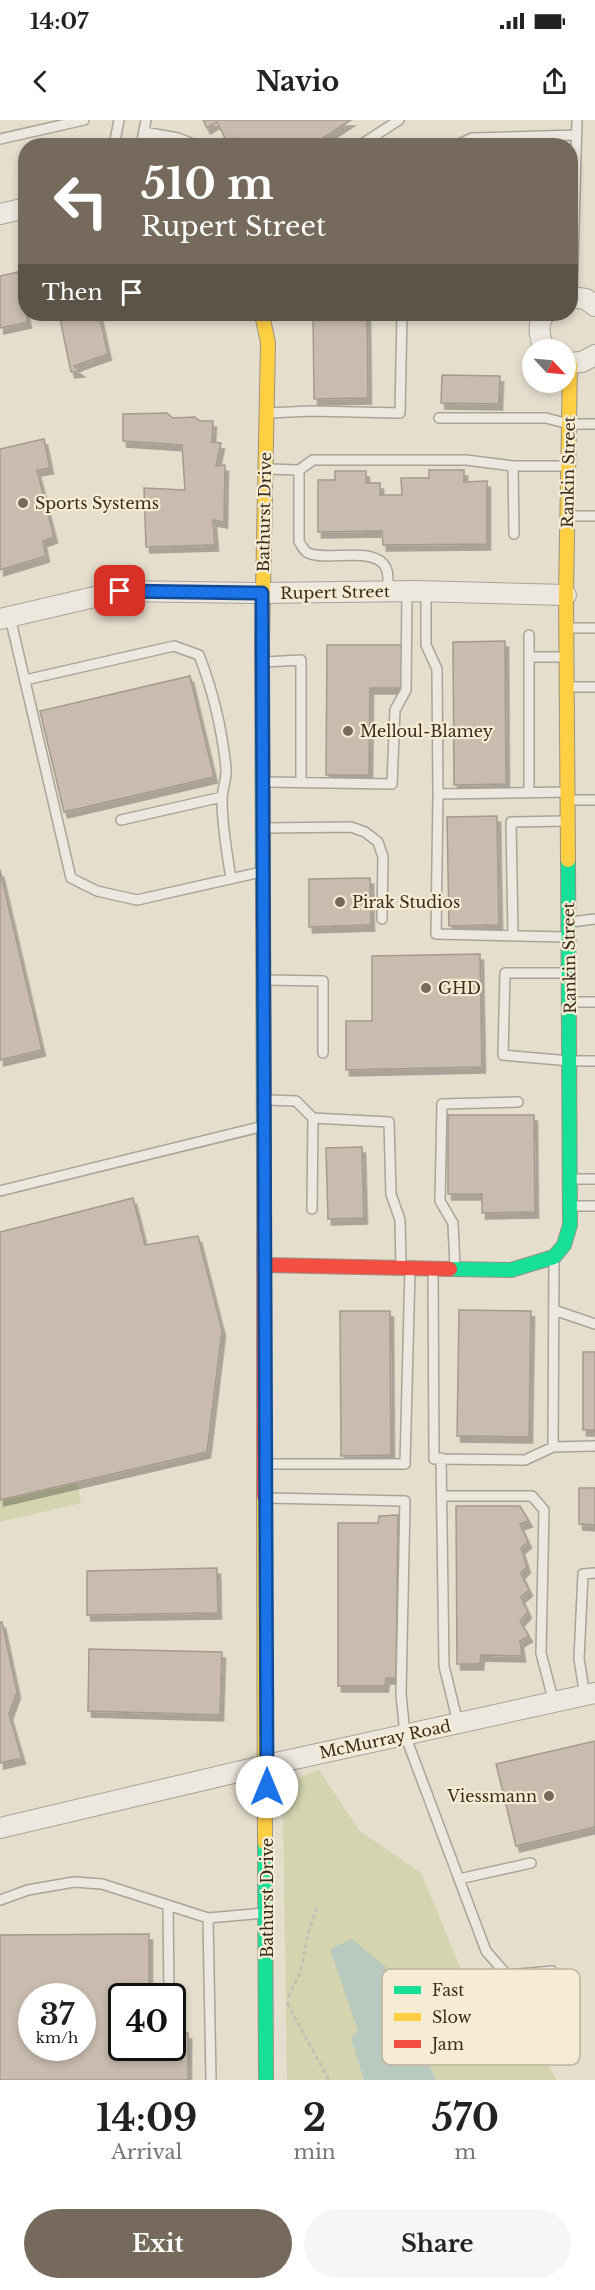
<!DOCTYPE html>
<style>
body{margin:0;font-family:"Libre Baskerville",serif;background:#f6f6f6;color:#222;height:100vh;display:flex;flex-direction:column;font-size:22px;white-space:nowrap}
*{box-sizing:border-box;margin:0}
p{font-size:20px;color:#767676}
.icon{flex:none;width:33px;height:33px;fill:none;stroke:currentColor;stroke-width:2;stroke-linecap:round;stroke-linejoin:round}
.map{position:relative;height:1960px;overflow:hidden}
.details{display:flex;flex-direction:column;background:#fff;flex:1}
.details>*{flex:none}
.banner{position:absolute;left:18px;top:18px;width:560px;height:183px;border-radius:24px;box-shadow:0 3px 9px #0003;background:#756a5b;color:#fff;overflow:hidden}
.needle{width:39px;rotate:116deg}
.buttons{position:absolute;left:522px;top:219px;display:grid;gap:12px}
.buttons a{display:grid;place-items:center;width:54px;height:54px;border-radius:50%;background:#fff;box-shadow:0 3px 9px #0003;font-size:30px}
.speed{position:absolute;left:18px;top:1863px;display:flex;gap:12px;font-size:30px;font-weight:700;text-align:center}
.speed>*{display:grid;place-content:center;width:78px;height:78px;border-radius:50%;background:#fff;box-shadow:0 3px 9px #0003;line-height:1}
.speed small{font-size:15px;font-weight:400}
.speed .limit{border:3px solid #111;border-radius:9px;background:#fff;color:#111}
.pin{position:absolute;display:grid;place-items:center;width:51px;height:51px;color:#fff;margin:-26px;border-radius:12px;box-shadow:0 3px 9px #0006}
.me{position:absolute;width:66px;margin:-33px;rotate:0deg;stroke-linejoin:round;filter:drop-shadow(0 0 4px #0008)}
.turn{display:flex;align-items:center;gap:21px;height:126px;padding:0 24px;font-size:27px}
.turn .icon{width:78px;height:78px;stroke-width:2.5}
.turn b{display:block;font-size:42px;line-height:51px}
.then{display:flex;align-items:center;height:57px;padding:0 24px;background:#0003;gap:12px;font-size:22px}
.eta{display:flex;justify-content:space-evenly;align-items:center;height:102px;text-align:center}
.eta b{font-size:36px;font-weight:700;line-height:42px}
.primary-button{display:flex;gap:12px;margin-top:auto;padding:12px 24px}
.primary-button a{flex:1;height:69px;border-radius:36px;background:#756a5b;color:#fff;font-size:24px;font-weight:700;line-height:69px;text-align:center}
.primary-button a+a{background:#f6f6f6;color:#222}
.status{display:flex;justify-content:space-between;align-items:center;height:42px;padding:0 30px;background:#fff;direction:ltr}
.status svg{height:16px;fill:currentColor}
header{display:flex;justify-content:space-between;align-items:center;height:78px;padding:0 24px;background:#fff;font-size:27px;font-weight:700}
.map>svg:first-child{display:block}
.green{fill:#d4d5af}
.water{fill:#b8cabf}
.building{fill:#c9bcae;stroke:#a59a8c;stroke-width:1.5;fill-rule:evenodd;filter:url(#shadow)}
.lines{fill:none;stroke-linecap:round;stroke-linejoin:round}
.lane-casing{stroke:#aaa397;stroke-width:12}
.street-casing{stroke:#aaa397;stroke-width:22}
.fast-casing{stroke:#9a9286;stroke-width:16}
.slow-casing{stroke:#9a9286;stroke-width:16}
.jam-casing{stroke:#9a9286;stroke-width:16}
.path{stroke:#c6bfb6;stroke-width:3;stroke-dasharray:4.5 3;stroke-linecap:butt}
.lane{stroke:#ede8df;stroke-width:9}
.street{stroke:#ede8df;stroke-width:20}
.fast{stroke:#16e098;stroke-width:14}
.slow{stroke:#ffcf43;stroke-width:14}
.jam{stroke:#f24e42;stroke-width:14}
.route-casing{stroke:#114b97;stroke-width:15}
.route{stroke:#1a73e8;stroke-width:10}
.poi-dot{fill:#756a5b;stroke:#f6ecd3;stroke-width:2}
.labels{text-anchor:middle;stroke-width:4.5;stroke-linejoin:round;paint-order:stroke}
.street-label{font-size:16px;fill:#392b1e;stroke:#f6ecd3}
.poi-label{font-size:16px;fill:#392b1e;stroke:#f6ecd3;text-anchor:start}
.key{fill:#f6ecd3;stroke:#bdb29d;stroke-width:1.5}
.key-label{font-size:16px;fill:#392b1e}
</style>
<div class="status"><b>14:07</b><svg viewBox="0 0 49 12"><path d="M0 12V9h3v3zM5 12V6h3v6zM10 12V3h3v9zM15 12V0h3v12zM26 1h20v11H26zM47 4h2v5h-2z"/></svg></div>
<header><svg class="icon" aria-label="back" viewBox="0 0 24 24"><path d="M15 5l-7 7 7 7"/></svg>Navio<svg class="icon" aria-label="share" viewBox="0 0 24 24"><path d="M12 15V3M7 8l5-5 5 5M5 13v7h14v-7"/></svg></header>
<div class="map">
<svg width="595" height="1960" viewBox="0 0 595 1960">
<defs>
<filter id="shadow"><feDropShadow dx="3.5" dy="6" stdDeviation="0" flood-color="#0004"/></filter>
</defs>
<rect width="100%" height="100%" fill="#e5decd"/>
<path class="green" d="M77,1362l4,21 -81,19v-22z
M319,1650l40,60 62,43 51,122 43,16 42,69h-270l-4,-268 7,-31z"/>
<path class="water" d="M352,1819l34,28 50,113h-72l-13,-42 7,-7 -28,-82z"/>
<path class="building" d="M203,0h148l-40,26h-71l-5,-8 -8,4 -10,-20 -10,6z
M18,152l10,50 -28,6v-52z
M59,194h40l9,40 -34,12 7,5 -10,1z
M313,194h54l1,84 -54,1z
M442,255l58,1 -1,28 -58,-1z
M167,293l6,5 22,-1 5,4h13l-1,21 9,1 -5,23 9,-1 -1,57 -11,-2 2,25 -69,2 -2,-59 41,2 -3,-45 -59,-4v-27z
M44,319l6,29 -13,2 17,67 -11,4 3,15 -46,14v-121z
M429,350h35v12l23,-1v63l-104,1 -1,-14 -64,1v-52h17v-9h31v12h14v12h22l-1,-17h28z
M505,521l1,143 -52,1 -1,-143z
M327,525h76l-1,43h-32l-1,87h-43z
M190,556l24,101 -150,35 -24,-101z
M497,696l2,109 -50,1 -2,-109z
M0,750l42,180 -42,10z
M370,758l1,47 -62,2v-48z
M480,834l2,113 -136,3v-49h26v-65z
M448,995h86l1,97 -53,1v-19h-34z
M362,1027l2,71 -36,1 -2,-71z
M133,1078l12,47 53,-9 24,94 -15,122 -207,48v-268z
M459,1190l72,1 -2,126 -72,-1z
M340,1191h50l1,144 -50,1z
M583,1232h12v78h-12z
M579,1368h16v37l-16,-1z
M456,1386h64l9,15 -9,3 8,18 -7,6 6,19 -6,6 8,17 -8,7 7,15 -8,9 9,15 -9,5 2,15 -41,-1 -1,9h-23z
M398,1395l-2,163h-10l-1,8h-47v-163h40l1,-7z
M217,1448l1,45 -131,2v-44z
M0,1502h2l15,70 -8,22 13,44 -22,5z
M89,1529l133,3 -2,63 -132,-4z
M595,1621v86l-79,19 -20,-82z
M149,1814v62h-27v52h50v-15h16v47h-188v-145zM32,1876h50v52h-50z"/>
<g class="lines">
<g class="lane-casing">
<path id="lane" d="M144,12l34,6 20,8
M0,19l84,-19
M114,26l5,-26
M141,26l5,-26
M359,26l40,-26
M455,26l17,-8 105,-3
M572,176l5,-176
M268,293l43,-2 89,2 2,-99
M439,298h107l23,6h26
M513,346l1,68
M268,349l31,1 14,-10h153l47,6h53
M299,350v72c3,4 5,9 9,11 20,9 67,-8 78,15 3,6 2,16 2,24
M570,396h25
M426,472v53l11,24 1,125 129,-2
M10,497l61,261 26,13 40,9 124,-28
M567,508h28
M529,515v157
M529,537h35
M265,542l36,-2v123
M25,560l149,-34 25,9c14,36 23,74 27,113 1,11 -4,21 -4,32 0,26 5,53 9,79
M570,567h25
M266,662l126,2 3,-74 11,-20 1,-98
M438,674l-2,140 130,3
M570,680h25
M121,700l101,-23
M266,708l85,-1 14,5 13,10 5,15 -1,62
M571,802l24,-3
M513,816l-2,-114 55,-1
M566,853h-61l-2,82 67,6h25
M267,860l56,1v72
M570,882h25
M267,980l29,1 17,17 76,4 2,72 9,26 1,46
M573,1059h22
M0,1071l260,-64
M573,1086h22
M312,1089l1,-91
M455,1147l-2,-44 -13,-22 2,-97 76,-2
M433,1151l1,188 91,1 28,-13 1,-188
M554,1190l41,14
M553,1327l42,-1
M441,1338l3,208 14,57
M267,1344h138l5,-194
M442,1376h90l12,14 -3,143 13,50
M267,1378l138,3 -4,193 4,41 81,216 21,24 45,-4
M585,1576l-6,-37 4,-85 12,-1
M459,1759l72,-16
M0,1780l28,-10 46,-8 28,2 106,34 56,-5
M168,1785l1,91
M208,1798l3,162"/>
</g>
<g class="street-casing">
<path id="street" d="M0,94l26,-6
M570,177l16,2 9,7
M544,194c-7,12 -5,23 1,36
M566,243l16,-1 13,-7
M0,499l120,-28 142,2 154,-2 150,4
M0,1708l267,-63 328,-72"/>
</g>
<g class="fast-casing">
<path id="fast" d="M262,520l2,524
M450,1149l61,1 43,-13 10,-12 6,-20 -2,-365
M265,1723l1,237"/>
</g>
<g class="slow-casing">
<path id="slow" d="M262,194l6,29 -6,297
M568,740l-2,-265 4,-231
M264,1376l1,347"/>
</g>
<g class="jam-casing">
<path id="jam" d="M264,1044v332
M266,1145l184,4"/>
</g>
<path class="path" d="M288,1877l13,-26 7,-38 9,-25
M287,1883l42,77"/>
<use href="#lane" class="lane"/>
<use href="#street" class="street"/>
<use href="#fast" class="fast"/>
<use href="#slow" class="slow"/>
<use href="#jam" class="jam"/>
</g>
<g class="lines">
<g class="route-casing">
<path id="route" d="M120,471l142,2 5,1194"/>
</g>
<use href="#route" class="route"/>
</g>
<g class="poi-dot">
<circle cx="23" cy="383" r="6"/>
<circle cx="348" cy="611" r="6"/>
<circle cx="340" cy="782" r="6"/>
<circle cx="426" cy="868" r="6"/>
<circle cx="549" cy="1676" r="6"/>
</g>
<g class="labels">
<g class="street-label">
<text transform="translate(568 352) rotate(-89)" y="6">Rankin Street</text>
<text transform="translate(264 392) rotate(-89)" y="6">Bathurst Drive</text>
<text transform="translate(335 472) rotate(-1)" y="6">Rupert Street</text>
<text transform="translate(569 838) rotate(-91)" y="6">Rankin Street</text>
<text transform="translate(385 1619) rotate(-12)" y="6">McMurray Road</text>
<text transform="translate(267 1778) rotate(-90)" y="6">Bathurst Drive</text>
</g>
<g class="poi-label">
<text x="35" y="389">Sports Systems</text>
<text x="360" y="617">Melloul-Blamey</text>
<text x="352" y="788">Pirak Studios</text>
<text x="438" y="874">GHD</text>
<text x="537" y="1682" text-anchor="end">Viessmann</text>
</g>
</g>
<rect x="382" y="1849" width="198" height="96" rx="9" class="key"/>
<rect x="394" y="1866" width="27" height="8" fill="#16e098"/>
<rect x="394" y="1893" width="27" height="8" fill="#ffcf43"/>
<rect x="394" y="1920" width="27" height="8" fill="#f24e42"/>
<g class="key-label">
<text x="432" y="1876">Fast</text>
<text x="432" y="1903">Slow</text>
<text x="432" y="1930">Jam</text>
</g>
</svg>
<div class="buttons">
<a><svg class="needle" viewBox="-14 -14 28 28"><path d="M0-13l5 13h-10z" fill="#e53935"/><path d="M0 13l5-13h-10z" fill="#767676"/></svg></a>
</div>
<div class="speed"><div>37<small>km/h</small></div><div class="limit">40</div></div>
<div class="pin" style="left:120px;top:471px;background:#d93025"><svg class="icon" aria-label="arrive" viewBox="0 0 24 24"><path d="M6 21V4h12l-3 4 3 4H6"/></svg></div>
<svg class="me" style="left:267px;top:1667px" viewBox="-20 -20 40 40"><circle r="19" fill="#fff"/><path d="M0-13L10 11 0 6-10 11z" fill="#1a73e8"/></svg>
<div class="banner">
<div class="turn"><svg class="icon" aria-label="left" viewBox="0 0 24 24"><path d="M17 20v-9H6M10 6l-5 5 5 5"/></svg><div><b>510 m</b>Rupert Street</div></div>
<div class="then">Then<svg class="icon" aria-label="arrive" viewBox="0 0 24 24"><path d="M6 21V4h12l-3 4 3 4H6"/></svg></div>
</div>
</div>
<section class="details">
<div class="eta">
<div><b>14:09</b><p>Arrival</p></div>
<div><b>2</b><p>min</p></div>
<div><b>570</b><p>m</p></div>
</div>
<div class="primary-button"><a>Exit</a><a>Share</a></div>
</section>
